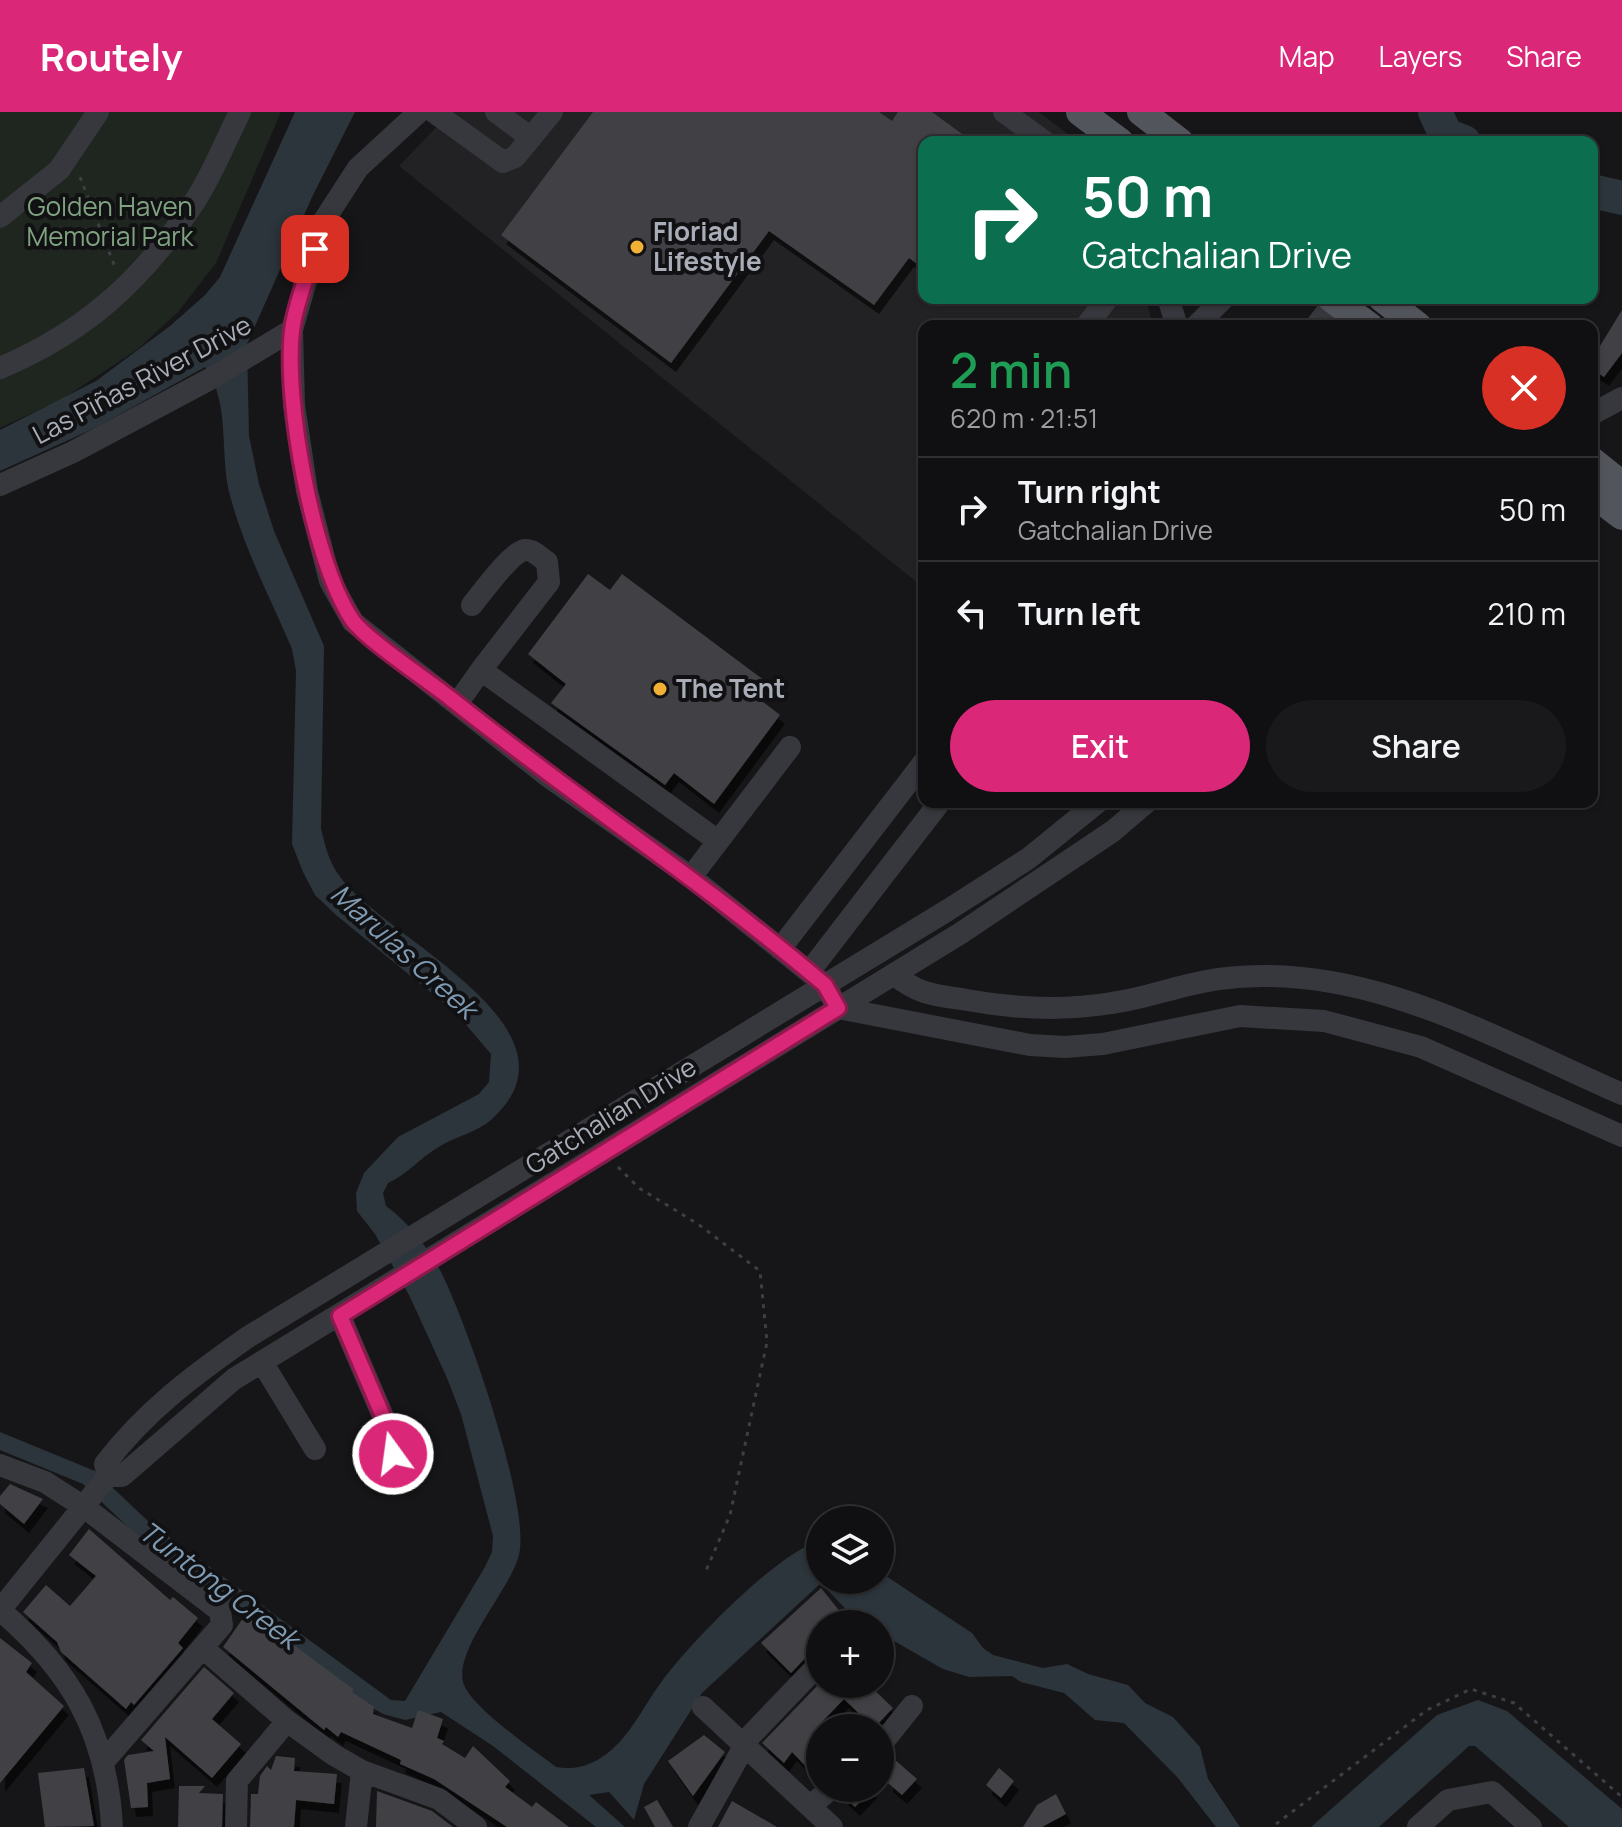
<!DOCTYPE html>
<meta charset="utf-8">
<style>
body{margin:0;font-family:Manrope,sans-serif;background:#19191b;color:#f1f3f6;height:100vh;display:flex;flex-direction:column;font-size:30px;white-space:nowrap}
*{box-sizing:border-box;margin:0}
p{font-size:26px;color:#9c9d9f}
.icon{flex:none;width:44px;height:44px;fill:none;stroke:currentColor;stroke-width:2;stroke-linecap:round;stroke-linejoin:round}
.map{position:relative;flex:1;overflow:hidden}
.details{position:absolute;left:918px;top:208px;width:680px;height:488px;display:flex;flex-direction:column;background:#101012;border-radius:16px;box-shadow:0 2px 6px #0004,0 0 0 2px #303032}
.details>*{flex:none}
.banner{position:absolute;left:918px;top:24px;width:680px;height:168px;border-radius:16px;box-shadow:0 2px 6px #0004,0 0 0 2px #303032;background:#0b6e4f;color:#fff;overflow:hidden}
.controls{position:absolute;left:806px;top:1394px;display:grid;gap:16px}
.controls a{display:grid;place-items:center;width:88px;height:88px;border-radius:50%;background:#101012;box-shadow:0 2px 6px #0004,0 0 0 2px #303032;font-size:40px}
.pin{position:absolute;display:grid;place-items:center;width:68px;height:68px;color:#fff;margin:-34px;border-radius:16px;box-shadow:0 4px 12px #0006}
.me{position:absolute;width:88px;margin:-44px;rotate:346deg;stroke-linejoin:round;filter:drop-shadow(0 0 6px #0008)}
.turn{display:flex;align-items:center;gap:28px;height:168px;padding:0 32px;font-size:36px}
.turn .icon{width:104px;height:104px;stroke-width:2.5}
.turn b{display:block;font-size:56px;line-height:68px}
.round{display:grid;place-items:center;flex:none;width:84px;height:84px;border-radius:42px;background:#19191b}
.overview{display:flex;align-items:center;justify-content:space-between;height:136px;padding:0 32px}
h1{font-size:48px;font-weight:600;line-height:60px;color:#1e9e55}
.primary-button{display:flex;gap:16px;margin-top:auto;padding:16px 32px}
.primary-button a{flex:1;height:92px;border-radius:48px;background:#db2777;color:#fff;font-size:32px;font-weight:600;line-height:92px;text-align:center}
.primary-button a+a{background:#19191b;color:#f1f3f6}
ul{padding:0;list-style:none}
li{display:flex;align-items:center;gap:24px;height:104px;padding:0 32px;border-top:2px solid #303032}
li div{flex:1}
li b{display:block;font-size:30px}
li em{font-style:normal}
header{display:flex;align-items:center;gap:48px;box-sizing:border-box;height:112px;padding:0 40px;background:#db2777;color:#fff}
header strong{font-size:38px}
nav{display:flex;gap:44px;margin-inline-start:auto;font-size:28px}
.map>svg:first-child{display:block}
.built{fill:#222225}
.green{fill:#1e261f}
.water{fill:#2c353c}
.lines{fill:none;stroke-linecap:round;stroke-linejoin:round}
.river{stroke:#2c353c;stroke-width:34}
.building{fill:#404145;filter:url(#shadow)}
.path{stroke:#3d3f44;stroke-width:3;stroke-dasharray:4 6;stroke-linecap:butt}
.minor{stroke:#37383d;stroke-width:22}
.major{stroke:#53555c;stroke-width:28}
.route-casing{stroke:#8e194d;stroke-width:20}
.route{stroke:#db2777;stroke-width:14}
.poi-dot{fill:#f2b134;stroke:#111113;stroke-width:3}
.labels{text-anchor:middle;stroke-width:8;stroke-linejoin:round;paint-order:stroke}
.park-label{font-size:26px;fill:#7fa381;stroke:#111113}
.poi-label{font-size:26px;font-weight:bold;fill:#a8adb8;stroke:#111113;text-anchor:start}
.street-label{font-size:26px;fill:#a8adb8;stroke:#111113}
.water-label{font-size:28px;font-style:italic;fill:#7f9bb3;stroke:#111113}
</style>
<header>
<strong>Routely</strong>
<nav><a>Map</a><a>Layers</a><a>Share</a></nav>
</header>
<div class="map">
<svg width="1622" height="1715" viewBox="0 0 1622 1715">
<defs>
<filter id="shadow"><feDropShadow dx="5" dy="9" stdDeviation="0" flood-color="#0009"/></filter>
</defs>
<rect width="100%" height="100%" fill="#161618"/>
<path class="built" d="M451,0h588l39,30h-154v156h222l7,28h-229v262l-525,-422z"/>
<path class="green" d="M0,0h281l-65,151 -38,49 -40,37 -74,49 -64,30z"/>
<path class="water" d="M295,0h60l-42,83 -66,149 2,92 10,48 15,47 50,115 -3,182c4,18 8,35 20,50 45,61 252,151 150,242 -15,13 -38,17 -54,28 -18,11 -29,26 -49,35l-5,10 3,13c22,16 41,40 54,64 26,50 91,235 79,285 -9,35 -64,93 -56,127 6,24 71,68 93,85 16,3 31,0 46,-10 26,-16 42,-52 60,-76 30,-40 112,-125 158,-141v40h60v-8l92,61 11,15 10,7 50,13 24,-4 21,10 40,11 17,18 28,14 27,30 8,32 32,48h-24l-38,-49 -54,-55 -29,-3 -31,-27 -43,-11 -9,-6 -43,1 -26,-8 -63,-36v-9h-17l-7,-4 -35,-37 -119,110 -58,91 -10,36 -25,-28 -20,3 36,32h-29l-103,-81 -52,-34 -36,8 -22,-6 -26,-15 -97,-68 -61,-51 -42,-25 -74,-71 -83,-34v-18l95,39 55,52 241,177 14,1 80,-134 7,-15 1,-16 -32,-122 -14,-36 -37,-81 -35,-63 -18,-23 -1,-18 8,-20 34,-36 81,-43 10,-12 2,-28 -35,-41 -120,-98 -21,-20 -12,-23 -11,-28 4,-173 -4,-22c-21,-50 -47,-98 -61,-150 -13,-44 1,-94 -26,-132l-110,61 -95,43v-41l96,-49 74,-55 35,-31 15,-18z
M1478,1588l29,11 115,98v18h-53l-94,-81h-6l-90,81h-68l126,-112z"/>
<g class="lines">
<path class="river" d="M1435,0l11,23 18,7
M1592,79l30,7"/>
</g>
<path class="building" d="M593,0h286l13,9 6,-9h34l41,30h-49v127l-15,-11 -35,47 -105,-74 -98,132 -170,-128z
M1622,198v43l-18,24 -12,-8v-10z
M588,462l22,16 12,-16 143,107 -11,14 26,20 -66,89 -40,-31 -9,12 -114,-82 15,-19 -38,-30z
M10,1372l33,15 -19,25 -24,-20v-8z
M89,1417l81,71 3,-3 25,21 -20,25 5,5 -49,57 -3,-3 -5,7 -65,-57 -4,-10 -34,-30 23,-27 24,21 26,-30 -27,-21z
M821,1476l29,36h-30v25l-10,4 -19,20 -30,-30z
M248,1499l105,78 -1,3 22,15 -1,7 39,14 6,-18 25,9 -6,19 7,3 -2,3 23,14 8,-12 37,35 -5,6 27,20 4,-5 33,25h-62l-73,-48 -34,-15 1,-4 -60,-28 -3,5 -12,-10 -2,3 -101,-83z
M0,1526l32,25 -6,9 38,34 -64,77z
M204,1555l30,26 -22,26 29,25 -29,34 -47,-41 5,42 -23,4 1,24 -17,1 -7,-48 4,-5 26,-4 -13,-11z
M820,1571l48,1 25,24 -19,20 -30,-29 -24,25 -1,56 -27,-28 -8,11 -22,-20z
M704,1623l21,17 -32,44 -25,-35z
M276,1644l19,2 -1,13 43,3 -3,30 -38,-4 -2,27h-44l1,-33h7l2,-18 7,-10 4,4z
M894,1647l23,20 -15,16 -14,-12z
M84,1656l10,58 -49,1 -7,-54z
M999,1656l15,13 -13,17 -15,-13z
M179,1674h26l-6,7 24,1 -1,33h-44z
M852,1676h21l-18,19 -12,-11z
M377,1679l55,20 21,16h-77z
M1056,1682l10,20 -24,13h-19l14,-22z
M657,1688l16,27h-18l-11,-20z
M732,1689l45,26h-59z"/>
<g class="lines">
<path class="path" d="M80,65l35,90
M618,1055l21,21 59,36 62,47 7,71 -37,173 -25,58
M1276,1712l151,-114 44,-21 43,14 108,94"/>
<path class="minor" d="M419,0l-61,56 -35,54 -31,108 2,75 13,86 23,90 23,41 193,153 145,102 134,108 13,23 192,37 35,2 38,-3 137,-28 84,5 97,26 201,89
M434,0l69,50 12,-5 37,-45
M496,0l35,26
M1004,0l41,30
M0,105l59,-47 39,-58
M1168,186l9,28
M1086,214l22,-28
M1196,214l28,-28
M1316,214l19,-25
M0,256c83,-35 139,-85 189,-158 21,-30 35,-66 51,-98
M1592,302l30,-16
M0,373l73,-33 139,-74 80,-48
M472,493c10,-12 39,-53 53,-55 8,-1 16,8 22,12l2,20 -68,88
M457,592l24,-34 237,171
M691,765l99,-130
M780,837l144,-187
M809,860l131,-170
M895,863c24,20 41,20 72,25 49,9 96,11 145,3 36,-5 70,-19 107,-24 143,-20 277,60 403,115
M340,1204l45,105 8,33
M262,1250l53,87
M0,1353l45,17 39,25 136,104 2,14 -117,135
M108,1364l-3,-12c40,-53 89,-89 143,-127l700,-427 81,-52 69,-56
M0,1498l108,-134h14l112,-97 727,-446 152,-102 34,-29
M0,1498c71,61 107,122 112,217
M203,1536l84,73 47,34 28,16 77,28 37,28
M703,1595l129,120
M880,1634l32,-40
M810,1694l22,-18
M236,1715l1,-46 50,-60
M356,1715l6,-56
M699,1715l51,-91 70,-73
M1418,1715l30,-27 44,-8 39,35"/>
<path class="major" d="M1080,0l40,30
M1141,0l39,30
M1331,186l38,28
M1382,186l36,28
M1592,349l30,24
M1592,381l30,23"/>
</g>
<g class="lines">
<g class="route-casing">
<path id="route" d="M315,137c-7,26 -20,55 -23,82 -8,70 21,228 59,287 11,19 78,63 99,80 123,98 255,185 375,287l13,23 -498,308 45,105 8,33"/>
</g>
<use href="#route" class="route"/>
</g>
<g class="poi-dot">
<circle cx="637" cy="135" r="8"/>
<circle cx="660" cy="577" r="8"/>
</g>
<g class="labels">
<g class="park-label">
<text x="110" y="104">Golden Haven<tspan x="110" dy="30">Memorial Park</tspan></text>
</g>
<g class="poi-label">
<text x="653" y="129">Floriad<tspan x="653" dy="30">Lifestyle</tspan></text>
<text x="676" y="586">The Tent</text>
</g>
<g class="street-label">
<text transform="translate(142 268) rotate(-28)" y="9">Las Piñas River Drive</text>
<text transform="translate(611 1004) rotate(-32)" y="9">Gatchalian Drive</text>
</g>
<g class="water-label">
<text transform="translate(404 839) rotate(42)" y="10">Marulas Creek</text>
<text transform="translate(219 1473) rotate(37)" y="10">Tuntong Creek</text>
</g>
</g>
</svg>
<div class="controls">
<a><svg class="icon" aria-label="layers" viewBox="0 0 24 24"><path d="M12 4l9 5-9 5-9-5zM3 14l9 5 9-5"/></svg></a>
<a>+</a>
<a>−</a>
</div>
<div class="pin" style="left:315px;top:137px;background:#d93025"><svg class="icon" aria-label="arrive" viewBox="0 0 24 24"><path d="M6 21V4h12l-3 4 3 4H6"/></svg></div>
<svg class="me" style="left:393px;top:1342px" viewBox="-20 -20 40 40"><circle r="17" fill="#db2777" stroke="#fff" stroke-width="3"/><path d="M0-11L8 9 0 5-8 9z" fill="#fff"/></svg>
<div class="banner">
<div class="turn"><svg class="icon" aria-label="right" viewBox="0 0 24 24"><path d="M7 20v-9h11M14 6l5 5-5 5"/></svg><div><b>50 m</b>Gatchalian Drive</div></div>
</div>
<section class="details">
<div class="overview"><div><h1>2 min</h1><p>620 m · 21:51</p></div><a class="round" style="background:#d93025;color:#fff"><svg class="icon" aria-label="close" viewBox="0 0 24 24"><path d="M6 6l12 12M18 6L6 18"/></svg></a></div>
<ul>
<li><svg class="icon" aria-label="right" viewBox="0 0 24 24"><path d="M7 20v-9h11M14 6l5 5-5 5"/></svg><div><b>Turn right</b><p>Gatchalian Drive</p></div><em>50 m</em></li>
<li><svg class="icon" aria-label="left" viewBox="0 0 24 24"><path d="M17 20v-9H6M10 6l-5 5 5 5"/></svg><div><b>Turn left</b></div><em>210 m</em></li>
</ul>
<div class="primary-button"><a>Exit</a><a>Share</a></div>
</section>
</div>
